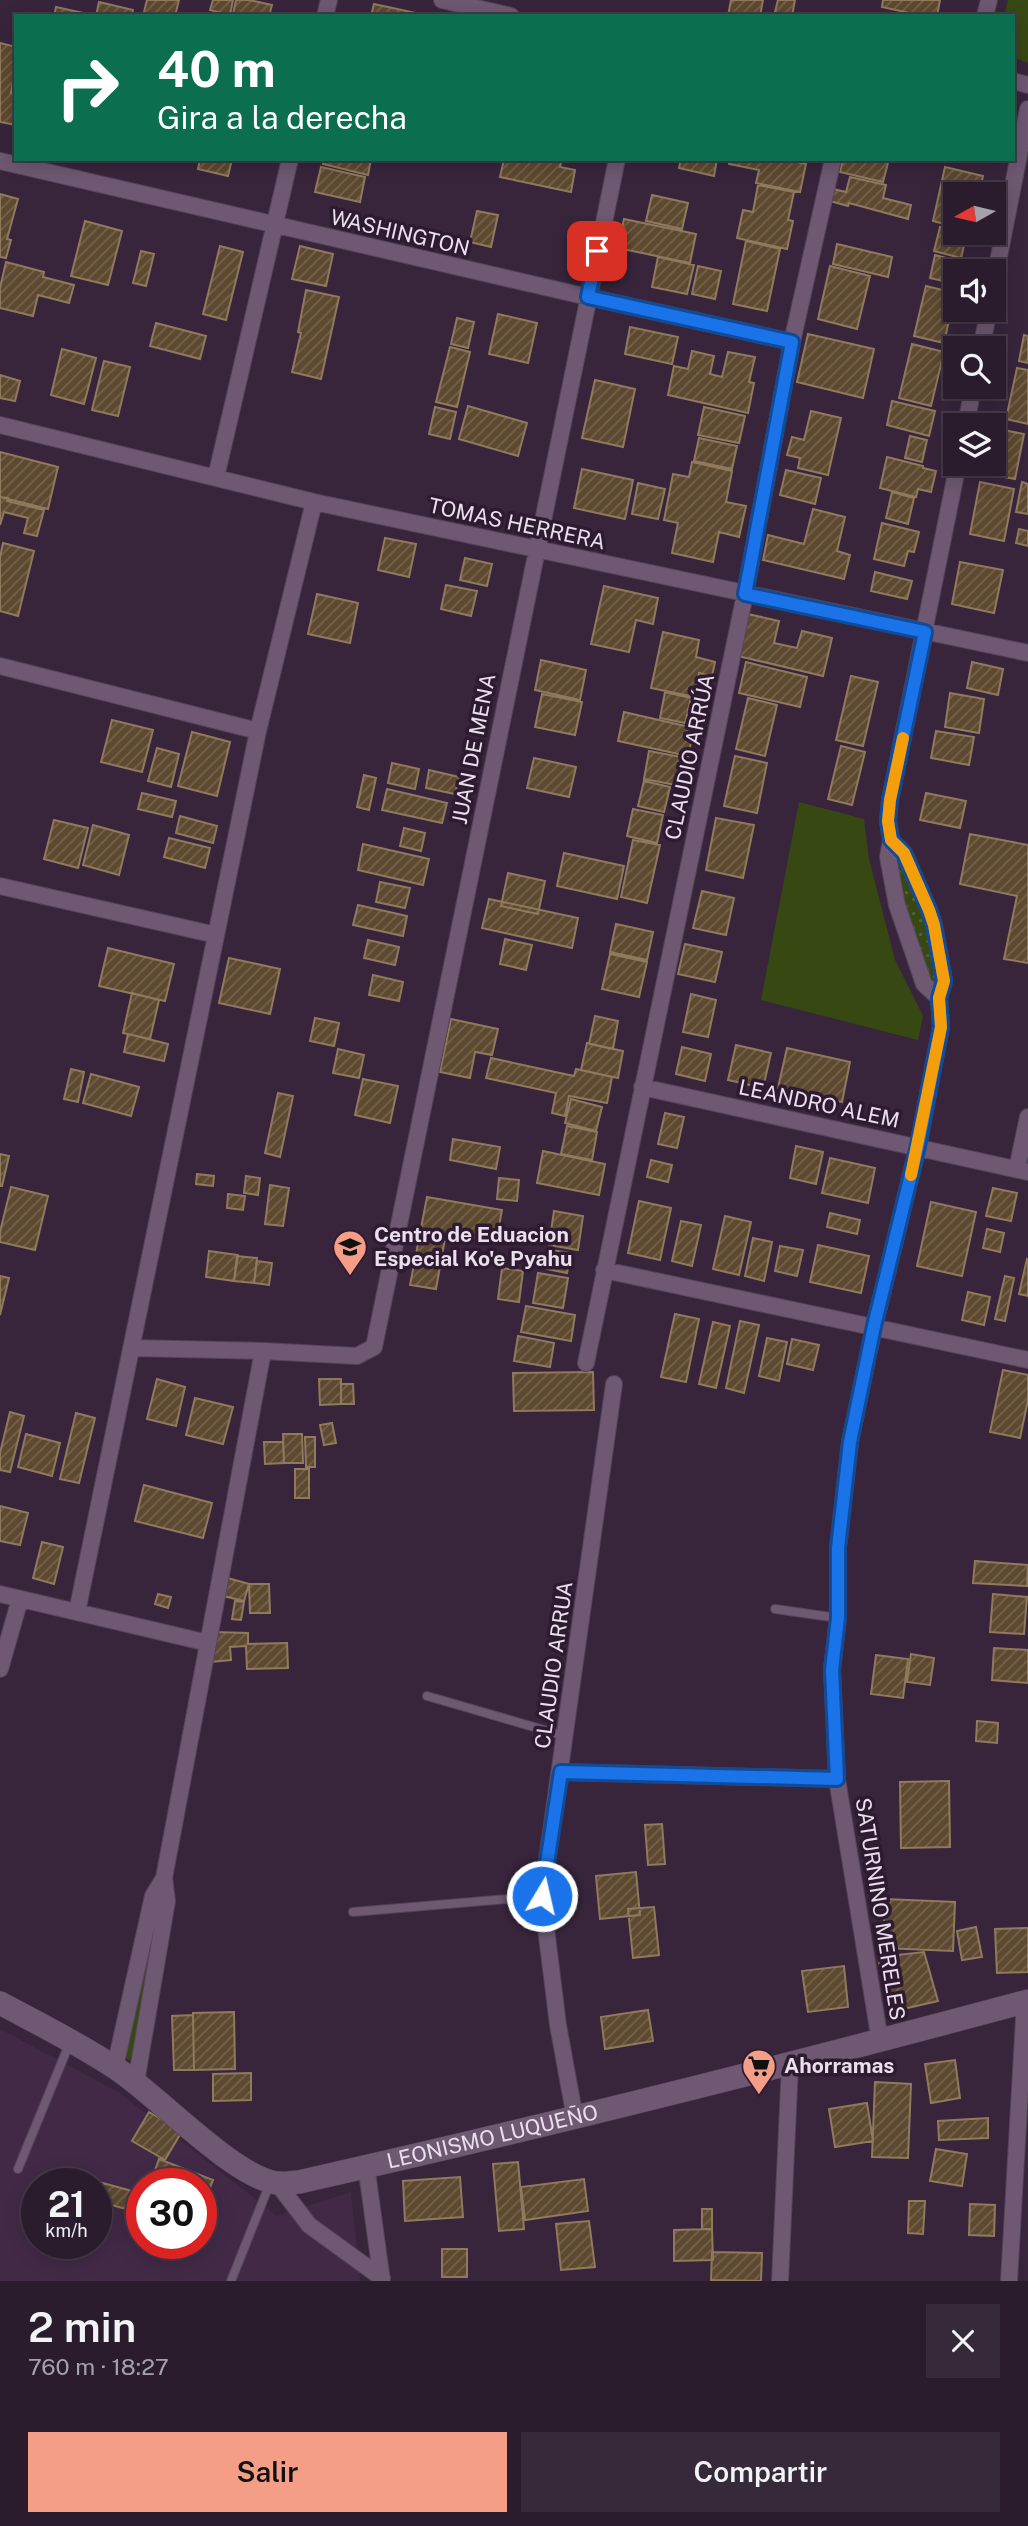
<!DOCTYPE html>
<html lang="es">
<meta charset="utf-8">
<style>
body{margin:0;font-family:"Public Sans",sans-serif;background:#362939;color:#f1f3f6;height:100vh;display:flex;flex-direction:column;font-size:26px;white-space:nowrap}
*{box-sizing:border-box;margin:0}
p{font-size:23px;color:#a5a1aa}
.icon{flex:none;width:38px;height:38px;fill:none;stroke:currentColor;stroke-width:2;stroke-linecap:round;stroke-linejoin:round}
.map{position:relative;height:2281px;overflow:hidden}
.sheet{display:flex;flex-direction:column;background:#2a1c2d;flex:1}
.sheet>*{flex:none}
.guide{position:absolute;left:14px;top:14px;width:1001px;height:147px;border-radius:0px;box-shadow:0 4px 18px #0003,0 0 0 2px #463a49;background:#0b6e4f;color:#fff;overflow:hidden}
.needle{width:46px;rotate:262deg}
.tools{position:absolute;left:943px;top:182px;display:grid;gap:14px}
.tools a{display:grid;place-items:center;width:63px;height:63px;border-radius:0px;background:#2a1c2d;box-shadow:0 4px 18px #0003,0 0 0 2px #463a49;font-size:35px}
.speed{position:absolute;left:21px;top:2168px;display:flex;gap:14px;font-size:35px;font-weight:700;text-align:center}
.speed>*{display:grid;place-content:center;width:91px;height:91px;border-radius:50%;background:#2a1c2d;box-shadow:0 4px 18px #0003,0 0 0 2px #463a49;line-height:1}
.speed small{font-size:18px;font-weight:400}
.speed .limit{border:10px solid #d22;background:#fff;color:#111}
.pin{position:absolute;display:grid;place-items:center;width:60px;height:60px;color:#fff;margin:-30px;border-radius:14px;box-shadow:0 4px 10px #0006}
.me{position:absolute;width:77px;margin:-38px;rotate:9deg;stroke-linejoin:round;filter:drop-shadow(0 0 5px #0008)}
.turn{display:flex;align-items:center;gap:24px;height:147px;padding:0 28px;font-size:32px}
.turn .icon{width:91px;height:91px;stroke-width:2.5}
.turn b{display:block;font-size:49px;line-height:60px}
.round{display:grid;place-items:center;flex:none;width:74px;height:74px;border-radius:0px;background:#362939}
.head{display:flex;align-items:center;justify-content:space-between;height:119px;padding:0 28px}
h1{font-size:42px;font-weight:600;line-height:52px}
.button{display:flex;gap:14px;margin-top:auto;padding:14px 28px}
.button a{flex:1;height:80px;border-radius:0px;background:#f49e87;color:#111;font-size:28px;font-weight:600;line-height:80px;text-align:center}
.button a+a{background:#362939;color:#f1f3f6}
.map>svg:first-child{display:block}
.built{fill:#422a47;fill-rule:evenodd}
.grass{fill:url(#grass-dots)}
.park{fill:#384812}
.building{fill:url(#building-hatch);stroke:#907a5e;stroke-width:2}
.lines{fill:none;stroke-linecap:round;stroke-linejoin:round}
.lane-casing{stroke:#544458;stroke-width:10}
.street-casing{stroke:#544458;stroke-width:18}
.secondary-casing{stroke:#544458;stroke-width:24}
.lane{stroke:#6e5872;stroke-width:8}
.street{stroke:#6e5872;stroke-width:16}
.secondary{stroke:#6e5872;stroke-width:23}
.route-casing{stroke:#114b97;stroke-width:18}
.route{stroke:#1a73e8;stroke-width:12}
.slow{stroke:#f59e0b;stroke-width:12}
.labels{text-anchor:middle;stroke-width:7;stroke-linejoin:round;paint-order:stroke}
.street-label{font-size:21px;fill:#ebdfee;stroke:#2e1b32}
.poi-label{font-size:21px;font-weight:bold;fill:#ebdfee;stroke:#2e1b32;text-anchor:start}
</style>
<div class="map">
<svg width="1028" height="2281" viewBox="0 0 1028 2281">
<defs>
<pattern id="grass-dots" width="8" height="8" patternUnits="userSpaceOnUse" patternTransform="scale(1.75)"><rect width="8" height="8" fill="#384812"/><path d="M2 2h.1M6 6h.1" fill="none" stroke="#556235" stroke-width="1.8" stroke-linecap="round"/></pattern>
<pattern id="building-hatch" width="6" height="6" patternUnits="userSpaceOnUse" patternTransform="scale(1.75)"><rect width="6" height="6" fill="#5d492f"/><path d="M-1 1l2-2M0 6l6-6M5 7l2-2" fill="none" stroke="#74634d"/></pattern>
</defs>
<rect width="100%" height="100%" fill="#38253c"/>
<path class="built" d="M0,2029l118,63 159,124 74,-24 9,89h-360zM37,2184h59v60h-59zM142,2184h59v60h-59z"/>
<path class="grass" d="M894,850l34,74 9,60h-5l-28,-81z"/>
<path class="park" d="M1008,0h20v63l-15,-6v-41h-9z
M799,802l65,17 5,40 26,101 28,56 -5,24 -157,-40z
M160,1895l-26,162 -6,3 -4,-5z"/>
<path class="building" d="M147,0h32l-4,16h-32z
M213,0h20l-3,15 -20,-5z
M236,0h13l23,5 -3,11 -36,-2z
M731,0h32l-3,16h-32z
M778,0h17l-3,16h-18z
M883,0h57l-3,16h-14l-41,-9z
M99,2l34,8 -1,6h-36z
M374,4l42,9v3h-45z
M56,7l37,8 -1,1h-38z
M0,43l16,4v36h-3l-2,10 5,1v31l-16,-3z
M200,159h32l-4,17 -30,-7z
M324,159h47l-3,16 -45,-11z
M504,159h58l-2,8 15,3 -4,22 -71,-15z
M681,159h36l-3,17 -35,-8z
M730,159h54l22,5 -6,28 -44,-9 3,-13 -30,-6z
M843,159h46l-6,23 -43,-10z
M321,167l44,10 -5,25 -45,-10z
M945,167l38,9 -4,18h-23v33l-23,-6z
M850,177l36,8 -3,13 28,7 -3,14 -59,-16 -1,3 -18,-5 3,-12 13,3z
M758,185l36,7 -6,28 5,1 -6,28 -50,-11 6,-28 10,2z
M0,194l18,5 -11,40 4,1 -5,18 -6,-1z
M652,195l36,8 -6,26 -36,-8z
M477,211l21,4 -7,32 -21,-5z
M624,219l72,15 -6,29 -72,-15z
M85,221l37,10 -14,54 -37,-9z
M940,227l16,4v2h11l-6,25 -27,-7z
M746,241l34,8 -13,62 -34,-7z
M837,244l55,13 -4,20 -55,-13z
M220,246l23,6 -17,68 -23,-6z
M300,246l33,8 -7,32 -34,-7z
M141,251l13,3 -8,32 -13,-3z
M935,255l26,7 -2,9h-3v13l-26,-6z
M658,257l36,8 -7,29 -35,-7z
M6,262l38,10 -1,5 31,8 -5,18 -31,-8 -5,21 -33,-8v-20z
M698,266l23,5 -6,28 -23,-5z
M830,266l40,10 -13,53 -39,-10z
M926,286l29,7 -11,50 -30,-7z
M306,290l33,7 -18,82 -29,-7 9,-39 -3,-1z
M498,314l39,9 -9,40 -39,-9z
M457,318l17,4 -6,26 -17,-4z
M156,323l50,13 -6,23 -50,-13z
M630,327l48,10 -6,27 -47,-10z
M808,334l66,15 -11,49 -66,-16z
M1024,335l4,1v27l-9,-2z
M912,344l32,8 -13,54 -32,-8z
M450,347l20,5 -13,55 -21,-5z
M62,349l34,9 -12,46 -33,-9z
M692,351l22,5 -4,18 12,3 6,-25 27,5 -6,25 5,1 -6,30 -80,-18 6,-29 14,3z
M104,361l26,6 -12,49 -26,-6z
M1017,368l11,2v54l-22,-5z
M0,375l20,6 -5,20 -15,-3z
M595,380l40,9 -12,58 -41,-9z
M892,401l43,10 -6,25 -42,-11z
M468,406l59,17 -9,33 -59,-17z
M435,407l21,5 -6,27 -21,-5z
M704,407l41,9 -6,27 -41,-8z
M811,411l30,7 -13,57 -30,-7 2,-10 -13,-3 5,-18 12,3z
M1003,430l21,4 -9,45 -21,-4z
M910,436l17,4 -5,22 -17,-4z
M699,438l38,8 -5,23 -38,-8z
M0,452l58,15 -10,42 -48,-12z
M887,457l36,9v2l13,3 -5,21 -13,-3 -2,8 -36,-9z
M692,462l40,9 -6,31 20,4 -7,31 -20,-5 -6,30 -41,-9 6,-30 -14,-3 9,-46 16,3z
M582,469l51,11 -8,39 -51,-11z
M786,470l35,8 -6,26 -35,-9z
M980,482l34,7 -10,52 -34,-7z
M1022,482l6,2v30l-12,-2z
M638,483l27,6 -7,30 -26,-5z
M892,492l22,6 -6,26 -22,-6z
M0,497l8,1 -1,3 37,9 -7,26 -13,-3 4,-15 -24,-6 -4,13z
M813,509l32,8 -8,34 13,4 -6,24 -81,-19 5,-25 36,9z
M882,523l37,9 -5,20 -6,-1 -4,15 -30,-7z
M1019,529l9,2v15l-12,-3z
M385,538l31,6 -7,33 -31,-7z
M3,543l31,8 -16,65 -18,-5v-54z
M465,558l27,6 -5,22 -27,-6z
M960,562l43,8 -9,43 -42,-9z
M875,572l37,9 -5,18 -36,-8z
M446,585l31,6 -6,25 -30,-7z
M604,586l54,12 -5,26 -17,-4 -7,32 -38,-8z
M317,594l41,9 -8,40 -42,-9z
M748,614l31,7 -5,22 23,5 5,-17 30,7 -9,38 -85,-20z
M663,632l36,8 -3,17 19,5 -3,14 -13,-3 -4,24 -44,-9z
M541,660l45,10 -6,30 -45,-10z
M746,662l61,15 -7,30 -61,-14z
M972,662l31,7 -5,26 -31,-7z
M851,676l27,6 -15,64 -27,-6z
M665,692l26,6 -6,25 -25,-5z
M950,693l34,6 -5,34 -34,-6z
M542,694l40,8 -7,33 -40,-8z
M748,698l29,7 -12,51 -29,-7z
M624,712l70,16 -6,28 -70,-15z
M112,720l41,10 -11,42 -41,-10z
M936,731l38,6 -5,28 -38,-7z
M192,732l38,10 -13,54 -39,-10z
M841,746l24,6 -13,53 -24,-6z
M157,748l22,6 -8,33 -23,-6z
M649,751l32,6 -5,28 -32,-6z
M735,756l32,7 -10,50 -33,-7z
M534,758l42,9 -7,30 -42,-9z
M392,763l27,6 -4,20 -27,-6z
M429,770l30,7 -4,17 -29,-6z
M364,775l12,3 -7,32 -12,-3z
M644,781l26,6 -6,25 -26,-6z
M387,789l60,14 -5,20 -60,-13z
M142,793l34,8 -4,16 -34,-8z
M926,793l40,8 -6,27 -40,-8z
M633,809l30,6 -6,28 -30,-7z
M180,816l37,10 -4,17 -37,-10z
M716,818l38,7 -11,53 -37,-8z
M54,820l34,8 -10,40 -34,-9z
M93,825l36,10 -10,40 -36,-10z
M404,828l21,5 -4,18 -21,-5z
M970,834l58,11v118l-24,-4 13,-63 -57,-12z
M169,838l41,10 -5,20 -41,-11z
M633,840l27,5 -13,58 -26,-6z
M363,844l66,15 -6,26 -65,-15z
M564,853l60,13 -7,33 -60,-13z
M508,873l37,8 -7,33 -37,-8z
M380,882l30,6 -5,20 -29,-6z
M702,891l32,7 -8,37 -33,-7z
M489,899l89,19 -6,30 -90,-20z
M358,905l49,11 -4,20 -50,-11z
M616,924l37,8 -6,28 -37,-8z
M505,939l27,6 -6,25 -26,-6z
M368,940l31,7 -4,18 -31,-7z
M685,944l37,8 -7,30 -37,-8z
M108,948l66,16 -9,37 -66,-15z
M610,954l37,8 -8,35 -37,-8z
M229,958l51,11 -10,45 -51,-11z
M373,975l30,7 -4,19 -30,-6z
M132,993l27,7 -9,39 -27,-6z
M691,994l25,6 -8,37 -25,-5z
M595,1016l23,5 -5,28 -24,-5z
M315,1018l24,5 -5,23 -24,-5z
M451,1019l47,10 -6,26 -17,-3 -5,26 -30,-6z
M128,1034l40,10 -4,17 -40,-9z
M587,1043l36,8 -5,27 -37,-8z
M736,1045l35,8 -8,35 -35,-8z
M682,1047l29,7 -6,27 -29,-7z
M787,1048l63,14 -8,40 -64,-14z
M338,1049l26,6 -5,23 -26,-5z
M491,1058l83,18 2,-7 36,8 -5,26 -38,-7 -4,20 -13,-3 4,-20 -70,-15z
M71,1069l13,3 -6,30 -14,-3z
M91,1074l48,13 -8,29 -48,-13z
M363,1079l35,7 -8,37 -35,-8z
M278,1093l15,3 -13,61 -15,-4z
M571,1099l31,8 -6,24 -31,-8z
M665,1113l19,4 -7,31 -19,-4z
M567,1126l30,6 -5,28 -31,-6z
M453,1139l47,8 -4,22 -46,-9z
M796,1146l27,6 -7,32 -26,-6z
M543,1151l62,13 -6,31 -62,-12z
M0,1154l9,2 -7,30h-2z
M830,1158l45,10 -7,35 -46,-10z
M651,1160l21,5 -4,17 -21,-5z
M197,1174l17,2 -1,10 -17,-2z
M246,1176l14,2 -2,17 -14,-2z
M499,1178l20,2 -2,21 -20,-2z
M270,1185l19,3 -6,38 -18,-2z
M11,1187l37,9 -13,54 -35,-8v-10z
M993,1188l24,5 -6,28 -25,-5z
M228,1194l17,2 -2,14 -16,-2z
M427,1197l75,13 -6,32 -50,-9 -10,56 -26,-4z
M639,1201l32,7 -11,52 -32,-7z
M931,1202l45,10 -14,64 -45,-10z
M554,1211l29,5 -5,34 -29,-5z
M830,1213l30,7 -3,14 -30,-7z
M725,1216l26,6 -12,53 -26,-6z
M681,1221l20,4 -9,41 -20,-5z
M987,1229l17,4 -4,19 -17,-4z
M753,1238l19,4 -8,39 -19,-5z
M818,1245l51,11 -8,37 -51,-11z
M780,1246l23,4 -6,26 -22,-5z
M551,1250l20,3 -4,20 -20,-4z
M209,1251l29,4 -4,26 -28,-4z
M237,1256l20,2 -3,25 -20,-2z
M1027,1259l1,1v36l-9,-2z
M257,1261l15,2 -3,22 -15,-2z
M502,1268l21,3 -4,31 -21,-3z
M538,1273l30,5 -5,30 -30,-5z
M0,1276l9,2 -9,37z
M1005,1276l9,2 -9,43 -10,-2z
M968,1292l22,5 -6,28 -22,-5z
M526,1306l49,9 -4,26 -50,-9z
M675,1314l24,5 -13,63 -25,-5z
M740,1321l19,4 -15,68 -18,-5z
M713,1322l17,4 -14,62 -17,-4z
M518,1336l36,7 -4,24 -36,-6z
M767,1338l20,4 -8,39 -20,-5z
M792,1339l27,6 -6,25 -26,-6z
M1003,1370l25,5v25l-8,38 -30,-6z
M593,1372l1,38 -80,1 -1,-38z
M157,1379l28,8 -9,39 -29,-7z
M319,1379h22v25l-21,1z
M341,1384h12l1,20h-13z
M195,1398l38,9 -10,37 -37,-9z
M10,1412l14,4 -14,56 -10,-2v-17z
M76,1413l19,5 -16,65 -19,-4z
M332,1423l4,20 -12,2 -4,-20z
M26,1434l34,9 -8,33 -34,-9z
M283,1434h19l1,29h-19z
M305,1437h10v30h-9z
M264,1442h19l1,21 -19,1z
M295,1469h14v29h-14z
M144,1485l68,18 -9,35 -68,-17z
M0,1506l28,7 -8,32 -20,-4z
M42,1542l21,5 -9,37 -21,-6z
M975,1561l53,4 -1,21 -54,-3z
M224,1577l25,7 -5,17 -25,-6z
M249,1584h20l1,29h-20z
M158,1594l13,3 -3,11 -13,-4z
M993,1594l34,3 -3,37 -34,-2z
M235,1601l9,1 -3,18 -9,-1z
M214,1632l34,1v11l39,-1 1,25 -41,1 -1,-23 -16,1 1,13 -20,2z
M994,1648l34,2v33l-36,-3z
M911,1654l23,4 -4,27 -23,-3z
M876,1655l32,4 -5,39 -32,-4z
M977,1721l21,2 -1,20 -21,-2z
M949,1781l1,66 -49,1 -1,-66z
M662,1824l3,40 -17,1 -3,-40z
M636,1872l4,43 -40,4 -4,-43z
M885,1899l70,3 -2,49 -70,-3z
M654,1907l5,48 -26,3 -5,-49z
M976,1927l6,30 -20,3 -5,-29z
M1028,1928v44l-31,1 -2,-44z
M924,1952l14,49 -48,11 -12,-55z
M844,1966l4,41 -40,5 -6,-41z
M648,2010l5,31 -48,8 -4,-32z
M234,2012l1,57 -41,1 -1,-57z
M193,2015l1,55h-20l-2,-54z
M955,2060l5,38 -29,5 -6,-39z
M251,2073v27l-38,1v-27z
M875,2082l36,2 -3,74 -36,-1z
M867,2103l6,38 -38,6 -6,-38z
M149,2112l33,19 -17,29 -33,-19z
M988,2118v20l-49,2 -1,-19z
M936,2149l31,5 -5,32 -32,-5z
M159,2159l54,21 -12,31v-27h-51z
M518,2162l6,67 -25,2 -6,-67z
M460,2177l3,40 -58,4 -2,-40z
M584,2179l4,32 -63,9 -4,-33z
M92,2180l47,13 -5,18 -38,-10v-17h-5z
M909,2201h16l-2,33 -15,-1z
M970,2204l25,1 -1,31 -25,-1z
M702,2209h10v20h-10z
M589,2221l6,46 -34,3 -5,-46z
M712,2229l1,31 -39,1v-31z
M442,2249h25v28h-25z
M712,2252l50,1 -1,28 -50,-1z"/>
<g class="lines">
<g class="lane-casing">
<path id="lane" d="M775,1609l63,9
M427,1696l138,40
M353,1912l189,-16
M18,2169l52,-127
M231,2281l39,-98"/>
</g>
<g class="street-casing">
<path id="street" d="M442,0l69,16
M325,16l4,-16
M985,16l4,-16
M1013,81l15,4
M0,161l588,136 204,45
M994,282l34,-173
M981,348l8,-38
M0,425l314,77 714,151
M966,425l7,-38
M216,477l74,-318
M0,666l258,65
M0,886l216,49
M939,998l-15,-14 -27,-79 -9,-48 3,-17 -3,-19 2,-21 68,-336
M642,1087l386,85
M1017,1169l11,-52
M604,1270l424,90
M131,1348l132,3 94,5 17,-9 243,-1188
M586,1363l159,-769 47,-252 41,-183
M0,1594l208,49
M77,1612l181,-881 56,-229
M0,1669l20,-70
M560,1772l277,7
M880,2041l-43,-262 -5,-110 6,-51v-70l12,-106 24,-115 44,-181 23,-119 -2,-29 5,-17 -10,-56 -5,-15 -25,-57 -13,-13
M115,2067l38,-171 11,-18
M136,2082l31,-181 -3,-23 99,-527
M575,2118l-17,-93 -16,-129 72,-512
M366,2165l16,116
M277,2183l32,42 73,53
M780,2281l10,-216
M1009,2281l16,-279"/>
</g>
<g class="secondary-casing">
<g id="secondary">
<path id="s1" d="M0,2003c39,21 80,41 117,66 40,26 118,110 161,114 7,1 14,-1 21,-1 244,-55 487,-116 729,-181"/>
</g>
</g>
<use href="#lane" class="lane"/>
<use href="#street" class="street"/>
<use href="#secondary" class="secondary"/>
</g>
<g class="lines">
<g class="route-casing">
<path id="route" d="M542,1896l19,-124 276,7 -5,-109 6,-52v-70l12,-106 24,-116 44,-180 23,-119 -2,-29 5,-17 -10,-56 -5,-15 -25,-57 -13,-13 -3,-19 2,-21 35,-168 -180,-38 47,-252 -204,-45 9,-46"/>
</g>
<use href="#route" class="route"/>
<path class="slow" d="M903,738l-13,62 -2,21 3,19 13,13 25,57 5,15 10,56 -5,17 2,29 -30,148"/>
</g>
<defs>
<g id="school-pin" transform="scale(1.75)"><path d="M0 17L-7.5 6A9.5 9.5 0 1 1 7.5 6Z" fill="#f49e87" stroke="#2e1b32"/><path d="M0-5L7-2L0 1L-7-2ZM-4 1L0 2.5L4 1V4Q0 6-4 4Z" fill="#111"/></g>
<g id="supermarket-pin" transform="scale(1.75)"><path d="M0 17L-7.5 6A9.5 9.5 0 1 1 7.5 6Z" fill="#f49e87" stroke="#2e1b32"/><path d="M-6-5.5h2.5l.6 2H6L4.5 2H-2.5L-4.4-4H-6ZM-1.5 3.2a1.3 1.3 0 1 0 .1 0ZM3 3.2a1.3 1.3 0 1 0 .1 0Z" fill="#111"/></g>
</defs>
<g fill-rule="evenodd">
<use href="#school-pin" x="350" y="1247"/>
<use href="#supermarket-pin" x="759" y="2066"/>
</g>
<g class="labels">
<g class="street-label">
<text transform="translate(400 233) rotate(13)" y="7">WASHINGTON</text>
<text transform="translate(517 524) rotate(12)" y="7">TOMAS HERRERA</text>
<text transform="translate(474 749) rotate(-79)" y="7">JUAN DE MENA</text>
<text transform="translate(690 757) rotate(-78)" y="7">CLAUDIO ARRÚA</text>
<text transform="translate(819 1104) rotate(12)" y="7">LEANDRO ALEM</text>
<text transform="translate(554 1665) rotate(-82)" y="7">CLAUDIO ARRUA</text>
<text transform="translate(880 1909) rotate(81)" y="7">SATURNINO MERELES</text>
<text dy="7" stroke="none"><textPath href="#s1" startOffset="553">LEONISMO LUQUEÑO</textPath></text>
</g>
<g class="poi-label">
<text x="374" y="1242">Centro de Eduacion<tspan x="374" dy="24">Especial Ko'e Pyahu</tspan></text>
<text x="784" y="2073">Ahorramas</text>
</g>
</g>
</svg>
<div class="tools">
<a><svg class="needle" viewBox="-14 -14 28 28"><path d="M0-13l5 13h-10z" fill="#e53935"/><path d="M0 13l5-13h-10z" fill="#a5a1aa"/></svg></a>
<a><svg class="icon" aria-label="sound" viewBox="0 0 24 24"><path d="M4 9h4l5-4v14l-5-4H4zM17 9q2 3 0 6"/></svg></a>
<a><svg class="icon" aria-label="search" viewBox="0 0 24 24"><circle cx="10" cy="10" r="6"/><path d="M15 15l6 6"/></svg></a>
<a><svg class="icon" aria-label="layers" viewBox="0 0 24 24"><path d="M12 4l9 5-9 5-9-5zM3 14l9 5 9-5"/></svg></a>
</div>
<div class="speed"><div>21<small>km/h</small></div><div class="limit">30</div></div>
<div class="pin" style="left:597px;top:251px;background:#d93025"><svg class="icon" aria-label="arrive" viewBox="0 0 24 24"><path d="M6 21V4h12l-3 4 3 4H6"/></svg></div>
<svg class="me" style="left:542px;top:1896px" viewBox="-20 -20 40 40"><circle r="17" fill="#1a73e8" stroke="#fff" stroke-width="3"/><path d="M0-11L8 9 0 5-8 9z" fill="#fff"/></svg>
<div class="guide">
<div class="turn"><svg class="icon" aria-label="right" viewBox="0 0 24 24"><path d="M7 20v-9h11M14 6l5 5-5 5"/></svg><div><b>40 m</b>Gira a la derecha</div></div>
</div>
</div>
<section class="sheet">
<div class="head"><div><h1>2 min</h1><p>760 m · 18:27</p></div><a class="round"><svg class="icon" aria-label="close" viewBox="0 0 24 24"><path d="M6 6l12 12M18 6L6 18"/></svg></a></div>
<div class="button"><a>Salir</a><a>Compartir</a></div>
</section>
